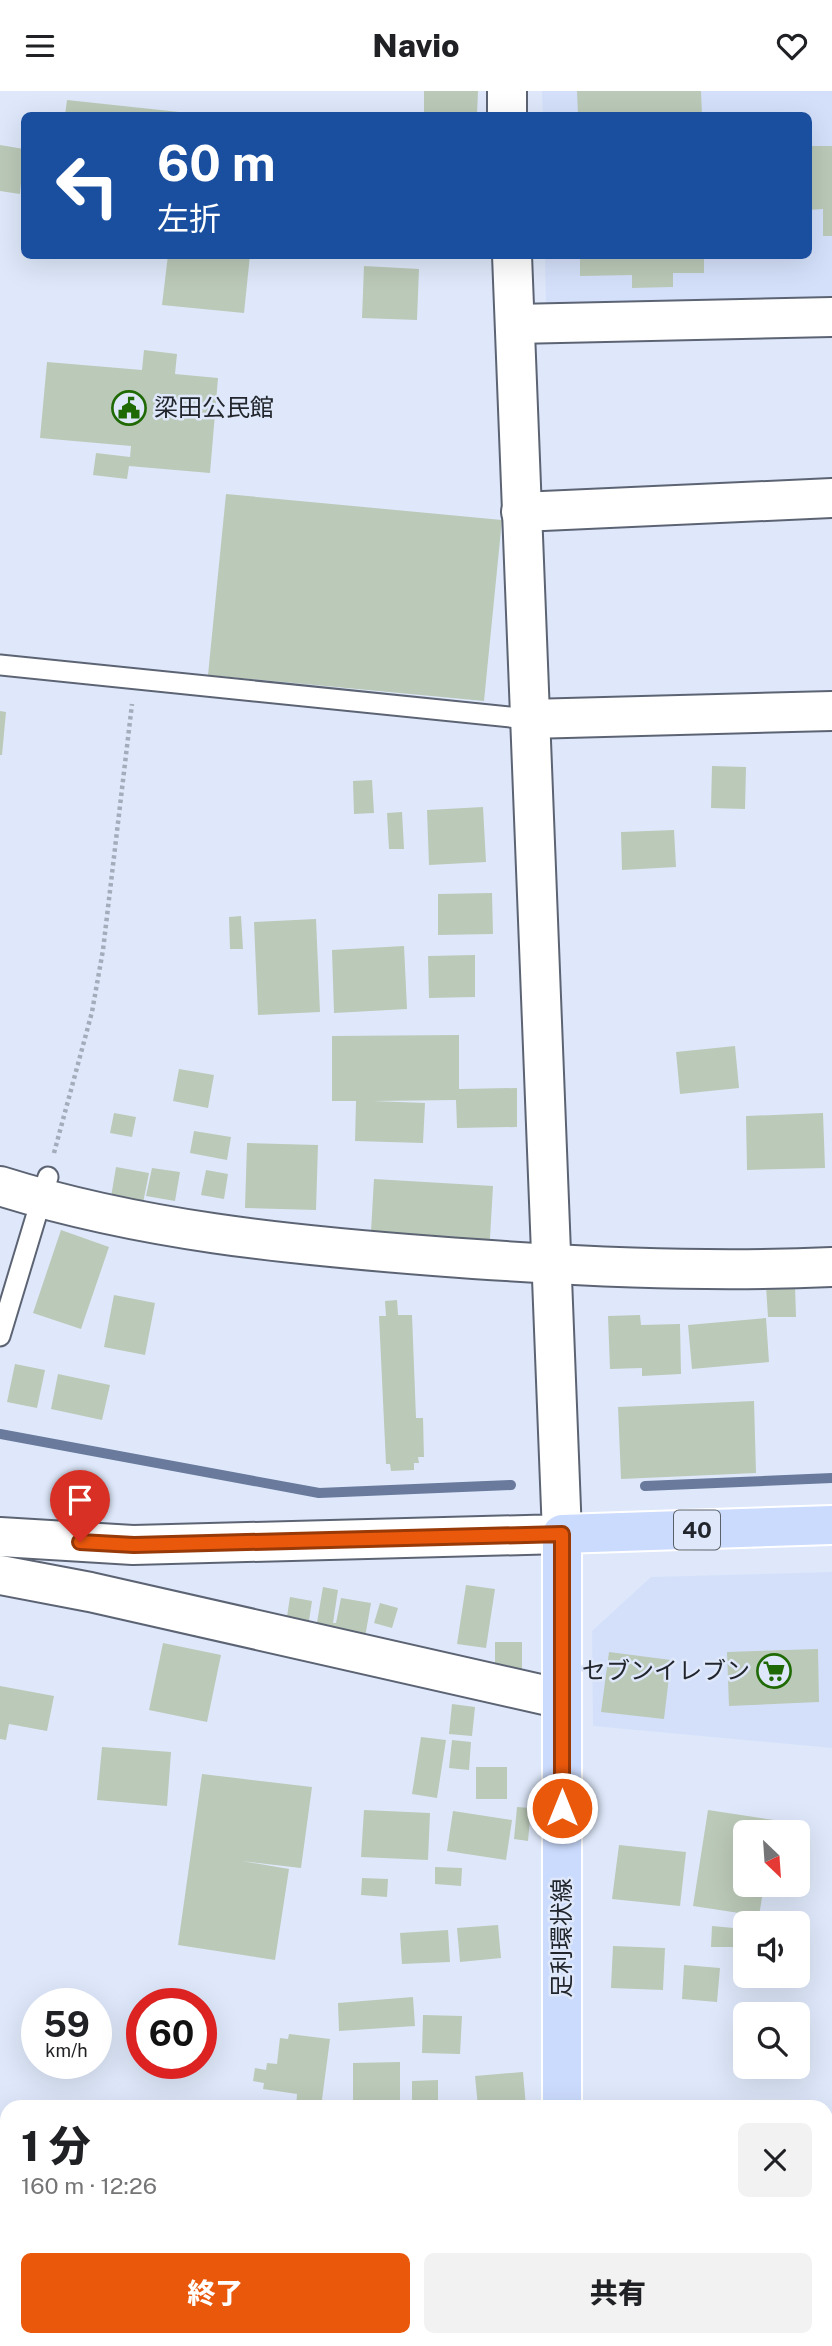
<!DOCTYPE html>
<html lang="ja">
<meta charset="utf-8">
<style>
body{margin:0;font-family:"Public Sans","Noto Sans JP",sans-serif;background:#f2f2f2;color:#202124;height:100vh;display:flex;flex-direction:column;font-size:26px;white-space:nowrap}
*{box-sizing:border-box;margin:0}
p{font-size:23px;color:#757577}
.icon{flex:none;width:38px;height:38px;fill:none;stroke:currentColor;stroke-width:2;stroke-linecap:round;stroke-linejoin:round}
.map{position:relative;flex:1;overflow:hidden}
.drawer{position:absolute;left:0px;top:2009px;width:833px;height:247px;display:flex;flex-direction:column;background:#fff;border-radius:21px 21px 0 0;box-shadow:0 7px 28px #0002}
.drawer>*{flex:none}
.hud{position:absolute;left:21px;top:21px;width:791px;height:147px;border-radius:10px;box-shadow:0 7px 28px #0002;background:#1a4fa0;color:#fff;overflow:hidden}
.needle{width:46px;rotate:155deg}
.tools{position:absolute;left:733px;top:1729px;display:grid;gap:14px}
.tools a{display:grid;place-items:center;width:77px;height:77px;border-radius:10px;background:#fff;box-shadow:0 7px 28px #0002;font-size:35px}
.speed{position:absolute;left:21px;top:1897px;display:flex;gap:14px;font-size:35px;font-weight:700;text-align:center}
.speed>*{display:grid;place-content:center;width:91px;height:91px;border-radius:50%;background:#fff;box-shadow:0 7px 28px #0002;line-height:1}
.speed small{font-size:18px;font-weight:400}
.speed .limit{border:10px solid #d22;background:#fff;color:#111}
.pin{position:absolute;display:grid;place-items:center;width:60px;height:60px;color:#fff;margin:-72px -30px;border-radius:50% 50% 50% 0;rotate:-45deg;box-shadow:0 0 7px #0007}
.pin .icon{rotate:45deg}
.me{position:absolute;width:77px;margin:-38px;rotate:0deg;stroke-linejoin:round;filter:drop-shadow(0 0 5px #0008)}
.turn{display:flex;align-items:center;gap:24px;height:147px;padding:0 21px;font-size:32px}
.turn .icon{width:91px;height:91px;stroke-width:2.5}
.turn b{display:block;font-size:49px;line-height:60px}
.round{display:grid;place-items:center;flex:none;width:74px;height:74px;border-radius:10px;background:#f2f2f2}
.summary{display:flex;align-items:center;justify-content:space-between;height:119px;padding:0 21px}
h1{font-size:42px;font-weight:800;line-height:52px}
.action{display:flex;gap:14px;margin-top:auto;padding:14px 21px}
.action a{flex:1;height:80px;border-radius:10px;background:#ea580c;color:#fff;font-size:28px;font-weight:800;line-height:80px;text-align:center}
.action a+a{background:#f2f2f2;color:#202124}
header{display:flex;justify-content:space-between;align-items:center;height:91px;padding:0 21px;background:#fff;font-size:32px;font-weight:800}
.map>svg:first-child{display:block}
.built{fill:#d4e0fa}
.lines{fill:none;stroke-linecap:round;stroke-linejoin:round}
.stream{stroke:#697a9c;stroke-width:10}
.building{fill:#bbc9b8}
.service-casing{stroke:#5c6474;stroke-width:23}
.minor-casing{stroke:#5c6474;stroke-width:42}
.tertiary-casing{stroke:#5c6474;stroke-width:42}
.primary-casing{stroke:#fff;stroke-width:42}
.path{stroke:#a3acba;stroke-width:4.5;stroke-dasharray:3.5 3.5;stroke-linecap:butt}
.service{stroke:#fff;stroke-width:19}
.minor{stroke:#fff;stroke-width:38}
.tertiary{stroke:#fff;stroke-width:38}
.primary{stroke:#cbdbfd;stroke-width:38}
.route-casing{stroke:#983908;stroke-width:18}
.route{stroke:#ea580c;stroke-width:12}
.labels{text-anchor:middle;stroke-width:5;stroke-linejoin:round;paint-order:stroke}
.shield{fill:#dee8fa;stroke:#5a606a;stroke-width:2}
.shield-label{font-size:23px;font-weight:bold;fill:#22262c}
.poi-label{font-size:24px;fill:#22262c;stroke:#dee8fa;text-anchor:start}
.street-label{font-size:24px;fill:#22262c;stroke:#dee8fa}
</style>
<header><svg class="icon" aria-label="menu" viewBox="0 0 24 24"><path d="M4 6h16M4 12h16M4 18h16"/></svg>Navio<svg class="icon" aria-label="heart" viewBox="0 0 24 24"><path d="M12 20l-8-8c-3-5 5-10 8-4 3-6 11-1 8 4z"/></svg></header>
<div class="map">
<svg width="832" height="2255" viewBox="0 0 832 2255">
<rect width="100%" height="100%" fill="#dee8fa"/>
<path class="built" d="M542,0h290v213l-286,6 -1,-54 263,-1v-140h-265z
M832,1481v176l-239,-22 -1,-95 59,-54z"/>
<g class="lines">
<path class="stream" d="M0,1343l319,59 192,-8
M645,1395l187,-8
M0,2118l7,1
M826,2166h6"/>
</g>
<path class="building" d="M424,0h54l-1,24h-53z
M577,0h124l1,24h-124z
M67,9l131,14v1h-133z
M0,54l24,4 -4,45 -20,-3z
M808,55h24v90h-9v-27l-15,1z
M168,164h82l-6,58 -82,-8z
M580,164h124v18h-31v14l-41,1v-13l-52,1z
M364,175l55,3 -2,51 -55,-2z
M144,259l33,4 -2,20 43,4 -8,95 -81,-7 -2,13 -34,-4 3,-22 34,4 1,-11 -91,-8 7,-76 95,8z
M226,403l276,26 -18,181 -276,-26z
M0,620l6,1 -4,43h-2z
M712,675l34,1 -1,42 -34,-1z
M372,689l2,33 -20,1 -1,-33z
M483,716l3,55 -57,3 -2,-55z
M402,721l2,37h-15l-2,-36z
M674,739l2,37 -54,3 -1,-38z
M492,802l1,41 -55,1v-41z
M241,825l2,33h-13l-1,-32z
M316,828l4,93 -62,3 -4,-93z
M404,855l3,63 -73,4 -2,-63z
M475,864v42l-46,1 -1,-42z
M459,944v54l58,-1v39l-60,1 -1,-28 -83,1 52,2 -2,40 -68,-2 1,-40h-24v-65z
M735,955l4,42 -59,6 -4,-42z
M179,978l35,6 -6,33 -35,-7z
M114,1022l22,4 -4,20 -22,-4z
M823,1022l2,55 -78,2 -1,-54z
M194,1040l37,6 -4,23 -37,-7z
M247,1052l71,2 -2,65 -71,-2z
M116,1076l33,6 -7,35 -32,-5z
M152,1077l28,4 -5,29 -29,-5z
M206,1079l22,4 -4,25 -23,-4z
M374,1088l119,7 -4,69 -119,-6z
M61,1139l48,17 -28,82 -48,-16z
M795,1194l1,32h-28l-2,-31z
M114,1204l41,8 -10,52 -41,-8z
M397,1209l1,15h14l4,103h7l1,39h-6l1,6h-5v7l-23,1 -1,-7h-4l-7,-148h7l-1,-15z
M640,1224l1,10 39,-1 1,50 -39,2v-8l-32,1 -2,-53z
M766,1227l3,44 -77,7 -4,-44z
M15,1273l30,6 -8,38 -30,-6z
M58,1283l52,11 -8,35 -51,-11z
M754,1310l2,72 -135,6 -3,-72z
M466,1494l29,4 -9,59 -29,-4z
M323,1496l15,3 -5,33h3l5,-25 30,5 -7,40 -49,-9z
M290,1506l22,4 -4,26 -22,-4z
M380,1512l18,5 -6,20 -18,-5z
M495,1551h27v29l-27,-1z
M163,1552l58,12 -14,67 -58,-12z
M818,1558l1,53 -90,4 -2,-54z
M609,1561l62,8 -7,59 -63,-7z
M0,1595l54,10 -7,35 -38,-7 -3,16 -6,-1z
M452,1613l23,3 -3,29 -23,-2z
M421,1646l25,3 -9,58 -25,-4z
M452,1649l19,2 -2,28 -20,-2z
M102,1656l69,5 -4,54 -70,-6z
M476,1676h31v32h-31z
M202,1683l110,13 -11,81 -59,-7 47,8 -14,91 -97,-15z
M517,1716l14,1 -3,33 -14,-2z
M364,1719l66,3 -2,47 -67,-3z
M708,1719l66,10 -2,12h-26v53h18l-5,31 -66,-10z
M453,1720l59,9 -6,40 -59,-9z
M619,1754l67,7 -6,54 -68,-7z
M435,1776l27,1 -1,18 -26,-2z
M362,1787l26,1 -1,18 -26,-2z
M498,1834l3,33 -41,4 -3,-34z
M712,1835l22,2 -1,19h-22z
M448,1839l2,32 -48,2 -2,-31z
M743,1849l3,1v27l-11,-3z
M613,1855l52,2 -2,42 -52,-2z
M684,1874l36,3 -3,34 -35,-3z
M413,1906l2,29 -76,5 -1,-28z
M423,1924l39,1 -2,38 -38,-1z
M289,1943l41,5 -9,68h-25l1,-13 -34,-5 1,-6 -11,-2 2,-13 11,2 1,-7 10,1 3,-26 8,1z
M400,1971v42l-47,1v-42z
M523,1981l3,35h-48l-3,-31z
M438,1989v26h-26v-25z
M0,2161l7,1v24l-6,27z
M627,2249v6h-38v-4z"/>
<g class="lines">
<g class="service-casing">
<path id="service" d="M0,574l529,54
M0,1245l48,-159"/>
</g>
<g class="minor-casing">
<path id="minor" d="M515,233l317,-7
M521,421l311,-14
M529,628l303,-8
M0,1095c140,44 288,59 434,70 133,10 265,17 398,11
M0,1484l90,17 472,107"/>
</g>
<g class="tertiary-casing">
<path id="tertiary" d="M507,0v24
M0,1446l133,8 429,-11 -50,-1279"/>
</g>
<g class="primary-casing">
<path id="primary" d="M562,2016v-573l270,-9
M560,2255v-6"/>
</g>
<path class="path" d="M54,1062l38,-141 11,-62 29,-246
M0,2132l7,1
M826,2178h6"/>
<use href="#service" class="service"/>
<use href="#minor" class="minor"/>
<use href="#tertiary" class="tertiary"/>
<use href="#primary" class="primary"/>
</g>
<g class="lines">
<g class="route-casing">
<path id="route" d="M80,1451l54,3 428,-11v274"/>
</g>
<use href="#route" class="route"/>
</g>
<defs>
<g id="civic-ring" transform="scale(1.75)"><circle r="9.5" fill="#dee8fa" stroke="#206a06" stroke-width="1.5"/><path d="M-.6-6.5H3V-4.5H.6V-3L4-1V1h2V6H-6V1h2V-1L-.6-3ZM-1.2 2.5V6h2.4V2.5Z" fill="#206a06"/></g>
<g id="supermarket-ring" transform="scale(1.75)"><circle r="9.5" fill="#dee8fa" stroke="#206a06" stroke-width="1.5"/><path d="M-6-5.5h2.5l.6 2H6L4.5 2H-2.5L-4.4-4H-6ZM-1.5 3.2a1.3 1.3 0 1 0 .1 0ZM3 3.2a1.3 1.3 0 1 0 .1 0Z" fill="#206a06"/></g>
</defs>
<g fill-rule="evenodd">
<use href="#civic-ring" x="129" y="317"/>
<use href="#supermarket-ring" x="774" y="1580"/>
</g>
<g class="labels">
<rect class="shield" x="674" y="1419.5" width="46" height="39" rx="5"/>
<g class="shield-label">
<text x="697" y="1447">40</text>
</g>
<g class="poi-label">
<text x="154" y="325">梁田公民館</text>
<text x="750" y="1588" text-anchor="end">セブンイレブン</text>
</g>
<g class="street-label">
<text transform="translate(562 1847) rotate(-90)" y="8">足利環状線</text>
</g>
</g>
</svg>
<div class="tools">
<a><svg class="needle" viewBox="-14 -14 28 28"><path d="M0-13l5 13h-10z" fill="#e53935"/><path d="M0 13l5-13h-10z" fill="#757577"/></svg></a>
<a><svg class="icon" aria-label="sound" viewBox="0 0 24 24"><path d="M4 9h4l5-4v14l-5-4H4zM17 9q2 3 0 6"/></svg></a>
<a><svg class="icon" aria-label="search" viewBox="0 0 24 24"><circle cx="10" cy="10" r="6"/><path d="M15 15l6 6"/></svg></a>
</div>
<div class="speed"><div>59<small>km/h</small></div><div class="limit">60</div></div>
<div class="pin" style="left:80px;top:1451px;background:#d93025"><svg class="icon" aria-label="arrive" viewBox="0 0 24 24"><path d="M6 21V4h12l-3 4 3 4H6"/></svg></div>
<svg class="me" style="left:562px;top:1717px" viewBox="-20 -20 40 40"><circle r="17" fill="#ea580c" stroke="#fff" stroke-width="3"/><path d="M0-11L8 9 0 5-8 9z" fill="#fff"/></svg>
<div class="hud">
<div class="turn"><svg class="icon" aria-label="left" viewBox="0 0 24 24"><path d="M17 20v-9H6M10 6l-5 5 5 5"/></svg><div><b>60 m</b>左折</div></div>
</div>
<section class="drawer">
<div class="summary"><div><h1>1 分</h1><p>160 m · 12:26</p></div><a class="round"><svg class="icon" aria-label="close" viewBox="0 0 24 24"><path d="M6 6l12 12M18 6L6 18"/></svg></a></div>
<div class="action"><a>終了</a><a>共有</a></div>
</section>
</div>
